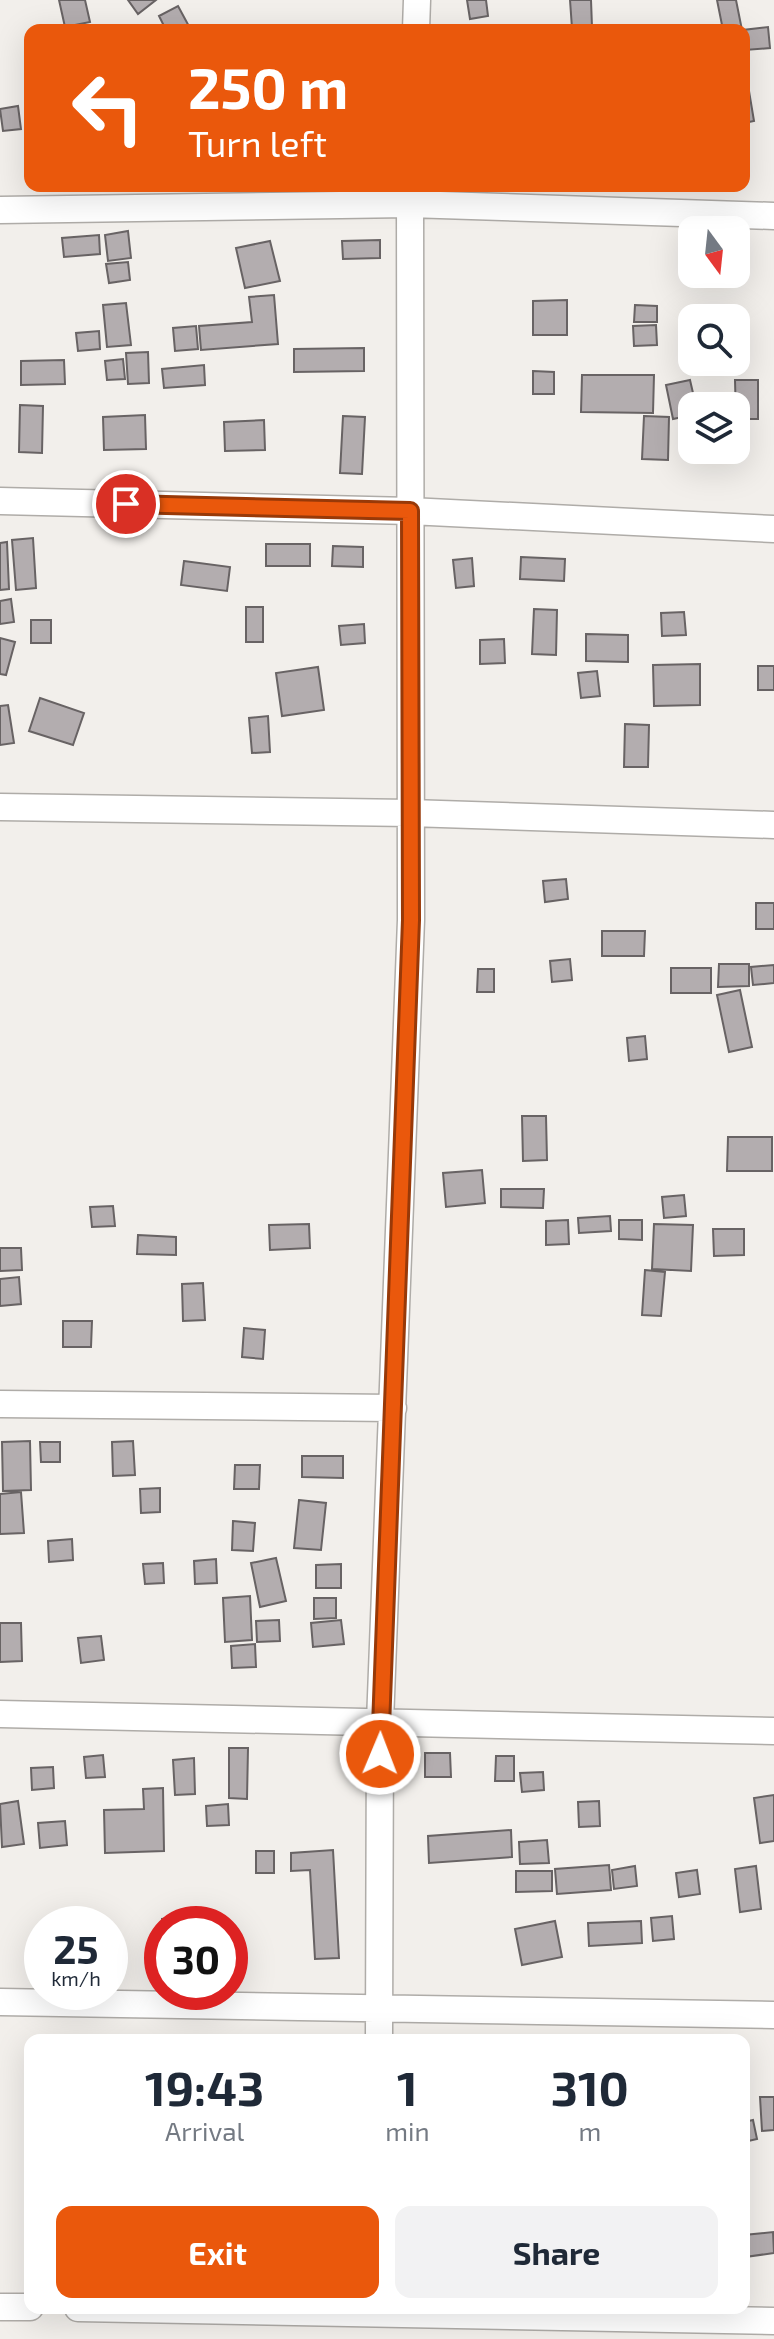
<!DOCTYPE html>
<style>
body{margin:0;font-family:"Exo 2",sans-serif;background:#f2f2f3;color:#1f2937;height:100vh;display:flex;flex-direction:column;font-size:30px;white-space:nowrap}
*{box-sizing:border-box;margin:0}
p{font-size:26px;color:#747a83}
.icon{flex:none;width:44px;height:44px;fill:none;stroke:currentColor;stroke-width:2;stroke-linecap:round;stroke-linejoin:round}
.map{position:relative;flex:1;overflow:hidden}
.details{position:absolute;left:24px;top:2034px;width:726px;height:280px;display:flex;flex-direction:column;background:#fff;border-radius:16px;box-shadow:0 8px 32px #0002}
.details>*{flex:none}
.guide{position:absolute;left:24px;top:24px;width:726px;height:168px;border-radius:16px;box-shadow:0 8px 32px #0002;background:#ea580c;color:#fff;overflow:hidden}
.needle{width:52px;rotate:165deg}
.buttons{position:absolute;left:678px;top:216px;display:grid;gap:16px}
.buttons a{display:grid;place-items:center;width:72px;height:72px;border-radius:16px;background:#fff;box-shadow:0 8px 32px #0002;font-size:40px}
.speed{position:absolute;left:24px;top:1906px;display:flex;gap:16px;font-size:40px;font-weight:700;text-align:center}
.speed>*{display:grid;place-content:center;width:104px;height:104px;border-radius:50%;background:#fff;box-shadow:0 8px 32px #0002;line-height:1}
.speed small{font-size:20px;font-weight:400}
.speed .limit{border:12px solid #d22;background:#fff;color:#111}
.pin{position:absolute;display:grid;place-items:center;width:68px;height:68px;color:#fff;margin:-34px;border:4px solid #fff;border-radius:50%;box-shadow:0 2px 8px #0007}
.me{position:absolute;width:88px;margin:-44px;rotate:1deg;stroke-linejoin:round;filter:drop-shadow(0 0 6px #0008)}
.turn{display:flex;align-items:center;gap:28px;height:168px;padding:0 32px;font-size:36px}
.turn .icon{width:104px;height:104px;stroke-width:2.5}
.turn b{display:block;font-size:56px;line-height:68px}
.eta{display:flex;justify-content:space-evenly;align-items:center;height:136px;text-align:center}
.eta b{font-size:48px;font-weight:700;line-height:56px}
.primary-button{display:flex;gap:16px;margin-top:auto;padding:16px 32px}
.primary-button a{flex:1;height:92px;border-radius:16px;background:#ea580c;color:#fff;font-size:32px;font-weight:700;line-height:92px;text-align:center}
.primary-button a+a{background:#f2f2f3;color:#1f2937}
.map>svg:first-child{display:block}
.building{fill:#b3adaf;stroke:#686364;stroke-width:2}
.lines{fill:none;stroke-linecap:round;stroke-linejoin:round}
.street-casing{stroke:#afaca8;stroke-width:29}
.street{stroke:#fff;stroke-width:26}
.route-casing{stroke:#983908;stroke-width:20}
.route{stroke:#ea580c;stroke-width:14}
</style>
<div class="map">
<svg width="774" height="2339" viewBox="0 0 774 2339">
<rect width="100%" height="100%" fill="#f2efeb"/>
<path class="building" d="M59,0h26l5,22 -25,5z
M128,0h28l-18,14z
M467,0h19l2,16 -18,3z
M570,0h21l1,27 -20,1z
M717,0h19l6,30h-19z
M178,6l13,24h-25l-7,-14z
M768,27l2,21 -25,2 -2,-20z
M744,73h2l8,48 -10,2z
M18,106l3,23 -18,2 -3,-22z
M128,231l3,27 -23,3 -3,-26z
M99,235l1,19 -36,3 -2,-19z
M380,240v18l-37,1 -1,-18z
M270,241l10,40 -35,7 -9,-40z
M128,262l2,18 -21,3 -3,-19z
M274,295l4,49 -77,6 -2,-24 53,-4 -3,-25z
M567,300v35h-34v-34z
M126,303l5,42 -24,2 -4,-42z
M635,305l22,1v16h-23z
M656,325l1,20 -23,1 -1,-20z
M196,326l2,23 -23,2 -2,-23z
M99,331l1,18 -22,2 -2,-18z
M364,348v23l-70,1v-23z
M148,352l1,31 -21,1 -2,-31z
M123,359l2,20 -18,1 -2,-19z
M64,360l1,24 -44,1v-24z
M204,365l1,20 -41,3 -2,-19z
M533,371l21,1v22h-21z
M582,375h72l-1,38 -72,-1z
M690,380l6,26h-4v9l-19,4 -7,-34z
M735,380h23v39h-22z
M727,393v13h-20l-1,-12z
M20,405l23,1 -1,47 -23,-1z
M145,415l1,34 -42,1 -1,-33z
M343,416l22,1 -3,57 -22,-1z
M644,416l25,1 -1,43 -26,-1z
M264,420l1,30 -40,1 -1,-29z
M33,538l3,50 -20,2 -4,-50z
M7,542l2,47 -9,1v-47z
M266,544h44v22h-44z
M333,546l30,1v20l-31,-1z
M521,557l44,2 -1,22 -44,-2z
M472,558l2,28 -18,2 -3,-28z
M184,561l46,6 -3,24 -46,-6z
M11,599l3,23 -14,2v-23z
M246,607h17v35h-17z
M534,609l23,1 -1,45 -24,-1z
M684,612l2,23 -24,1 -1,-23z
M31,620h20v23h-20z
M364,624l1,19 -24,2 -2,-19z
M586,634l42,1v27l-42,-1z
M0,638l15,4 -9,33 -6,-1z
M504,639l1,24 -25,1v-24z
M700,664v41l-46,1 -1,-41z
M758,666h16v24h-16z
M318,667l6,43 -42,6 -6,-43z
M597,671l3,25 -19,2 -3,-25z
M40,698l44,15 -11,32 -44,-14z
M8,705l6,38 -14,2v-39z
M268,716l2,36 -18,1 -3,-35z
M625,724l24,1 -1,42h-24z
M566,879l2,20 -23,3 -2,-21z
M756,903h18v26h-18z
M602,931h43l-1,25h-42z
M570,959l2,21 -20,2 -2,-21z
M719,964h30v22l-31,1z
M774,965v18l-21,2 -2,-18z
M671,968h40v25h-40z
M478,969h16v23h-17z
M740,990l12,57 -23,5 -12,-57z
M645,1036l2,23 -18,2 -2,-23z
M522,1116h24l1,44 -24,1z
M728,1137h44v34h-45z
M482,1170l3,33 -39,4 -3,-34z
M501,1189h43l-1,19 -42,-1z
M684,1195l2,21 -22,2 -2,-21z
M113,1206l2,20 -23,1 -2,-20z
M610,1216l1,15 -32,2 -1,-15z
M568,1220l1,24 -23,1v-24z
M619,1220h23v20l-23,-1z
M309,1224l1,24 -40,2 -1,-25z
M654,1224l39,1 -2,46 -39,-2z
M713,1229h31v26l-30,1z
M138,1235l38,2v18l-39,-1z
M0,1248h21l1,22 -22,1z
M645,1270l20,2 -4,44 -19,-1z
M19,1277l2,27 -21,2v-27z
M203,1283l2,37 -22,1 -1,-37z
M63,1321h29l-1,26h-28z
M244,1328l21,2 -2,29 -21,-2z
M30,1441l1,49 -28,1 -1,-49z
M133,1441l2,34 -22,1 -1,-34z
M40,1442h20v20h-19z
M302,1456h41v22l-41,-1z
M235,1465h25l-1,24h-25z
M160,1488v24l-19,1 -1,-24z
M21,1492l3,41 -24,1v-40z
M299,1500l27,3 -5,47 -27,-2z
M233,1521l22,2 -2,28 -21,-1z
M72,1539l1,21 -24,2 -1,-21z
M276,1558l10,43 -26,6 -9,-44z
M216,1559l1,24 -22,1 -1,-23z
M163,1563l1,20 -19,1 -2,-20z
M341,1564v24h-25v-23z
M250,1596l2,44 -27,2 -2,-44z
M314,1598h22v20l-22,1z
M279,1620l1,21 -23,1 -1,-21z
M341,1620l3,24 -31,3 -2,-24z
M0,1623h21l1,38 -22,1z
M101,1636l3,24 -23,3 -3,-25z
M255,1644l1,23 -24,1 -1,-22z
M229,1748h19l-1,51 -18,-1z
M425,1753h25l1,24h-26z
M103,1755l2,22 -19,1 -2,-21z
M496,1756h18v25h-19z
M194,1758l1,36 -20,1 -2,-35z
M53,1767l1,21 -22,2 -1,-22z
M543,1772l1,18 -22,2 -2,-19z
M163,1788l1,63 -59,2 -1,-43 40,-1 -1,-20z
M774,1795v46l-14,2 -6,-45z
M18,1801l6,43 -22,3 -2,-43z
M599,1801l1,25 -21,1 -1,-25z
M228,1804l1,21 -22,1 -1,-20z
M65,1821l2,24 -27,3 -2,-25z
M511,1830l1,27 -83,6 -1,-27z
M547,1840l2,23 -29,1 -1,-22z
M333,1850l6,108 -24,1 -5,-89 -19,1v-18z
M256,1851h18v22h-18z
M609,1865l2,25 -54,4 -2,-25z
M635,1866l2,20 -23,3 -2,-19z
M756,1866l5,43 -21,3 -5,-43z
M697,1870l3,24 -21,3 -3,-24z
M516,1871h36v20l-36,1z
M672,1916l2,23 -21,2 -2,-23z
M181,1917l1,7 -20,1v-6z
M555,1921l7,36 -40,8 -7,-36z
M641,1921l1,22 -53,3 -1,-23z
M760,2097h14v33l-12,1z
M753,2120l4,19 -13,3v-20z
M773,2232l1,21 -29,4 -1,-22z"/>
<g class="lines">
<g class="street-casing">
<path id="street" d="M416,30l1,-30
M0,210l409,-6 365,12
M0,501l410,10 364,18
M0,807l410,6 364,12
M0,1404l393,4
M0,1714l774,17
M0,2002l774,13
M379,2040l1,-318 31,-802 -1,-734
M0,2307h30
M78,2308l696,13"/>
</g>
<use href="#street" class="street"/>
</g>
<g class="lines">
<g class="route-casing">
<path id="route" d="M126,504l284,7 1,409 -31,834"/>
</g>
<use href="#route" class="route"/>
</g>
</svg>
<div class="buttons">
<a><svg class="needle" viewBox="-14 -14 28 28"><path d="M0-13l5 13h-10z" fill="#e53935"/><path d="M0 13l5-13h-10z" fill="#747a83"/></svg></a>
<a><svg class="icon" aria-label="search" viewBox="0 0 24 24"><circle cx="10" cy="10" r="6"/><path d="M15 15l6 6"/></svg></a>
<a><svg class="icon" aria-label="layers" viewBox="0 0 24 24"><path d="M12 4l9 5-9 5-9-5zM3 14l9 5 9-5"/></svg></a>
</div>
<div class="speed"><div>25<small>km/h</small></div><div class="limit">30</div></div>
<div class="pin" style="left:126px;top:504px;background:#d93025"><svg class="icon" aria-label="arrive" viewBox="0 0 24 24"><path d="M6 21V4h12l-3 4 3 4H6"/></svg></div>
<svg class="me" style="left:380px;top:1754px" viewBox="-20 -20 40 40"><circle r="17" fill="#ea580c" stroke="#fff" stroke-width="3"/><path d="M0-11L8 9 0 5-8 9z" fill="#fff"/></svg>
<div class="guide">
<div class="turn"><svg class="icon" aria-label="left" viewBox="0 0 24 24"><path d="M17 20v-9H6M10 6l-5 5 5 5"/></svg><div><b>250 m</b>Turn left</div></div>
</div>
<section class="details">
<div class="eta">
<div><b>19:43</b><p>Arrival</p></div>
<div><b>1</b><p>min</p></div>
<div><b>310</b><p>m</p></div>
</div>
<div class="primary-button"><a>Exit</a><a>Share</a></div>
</section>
</div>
